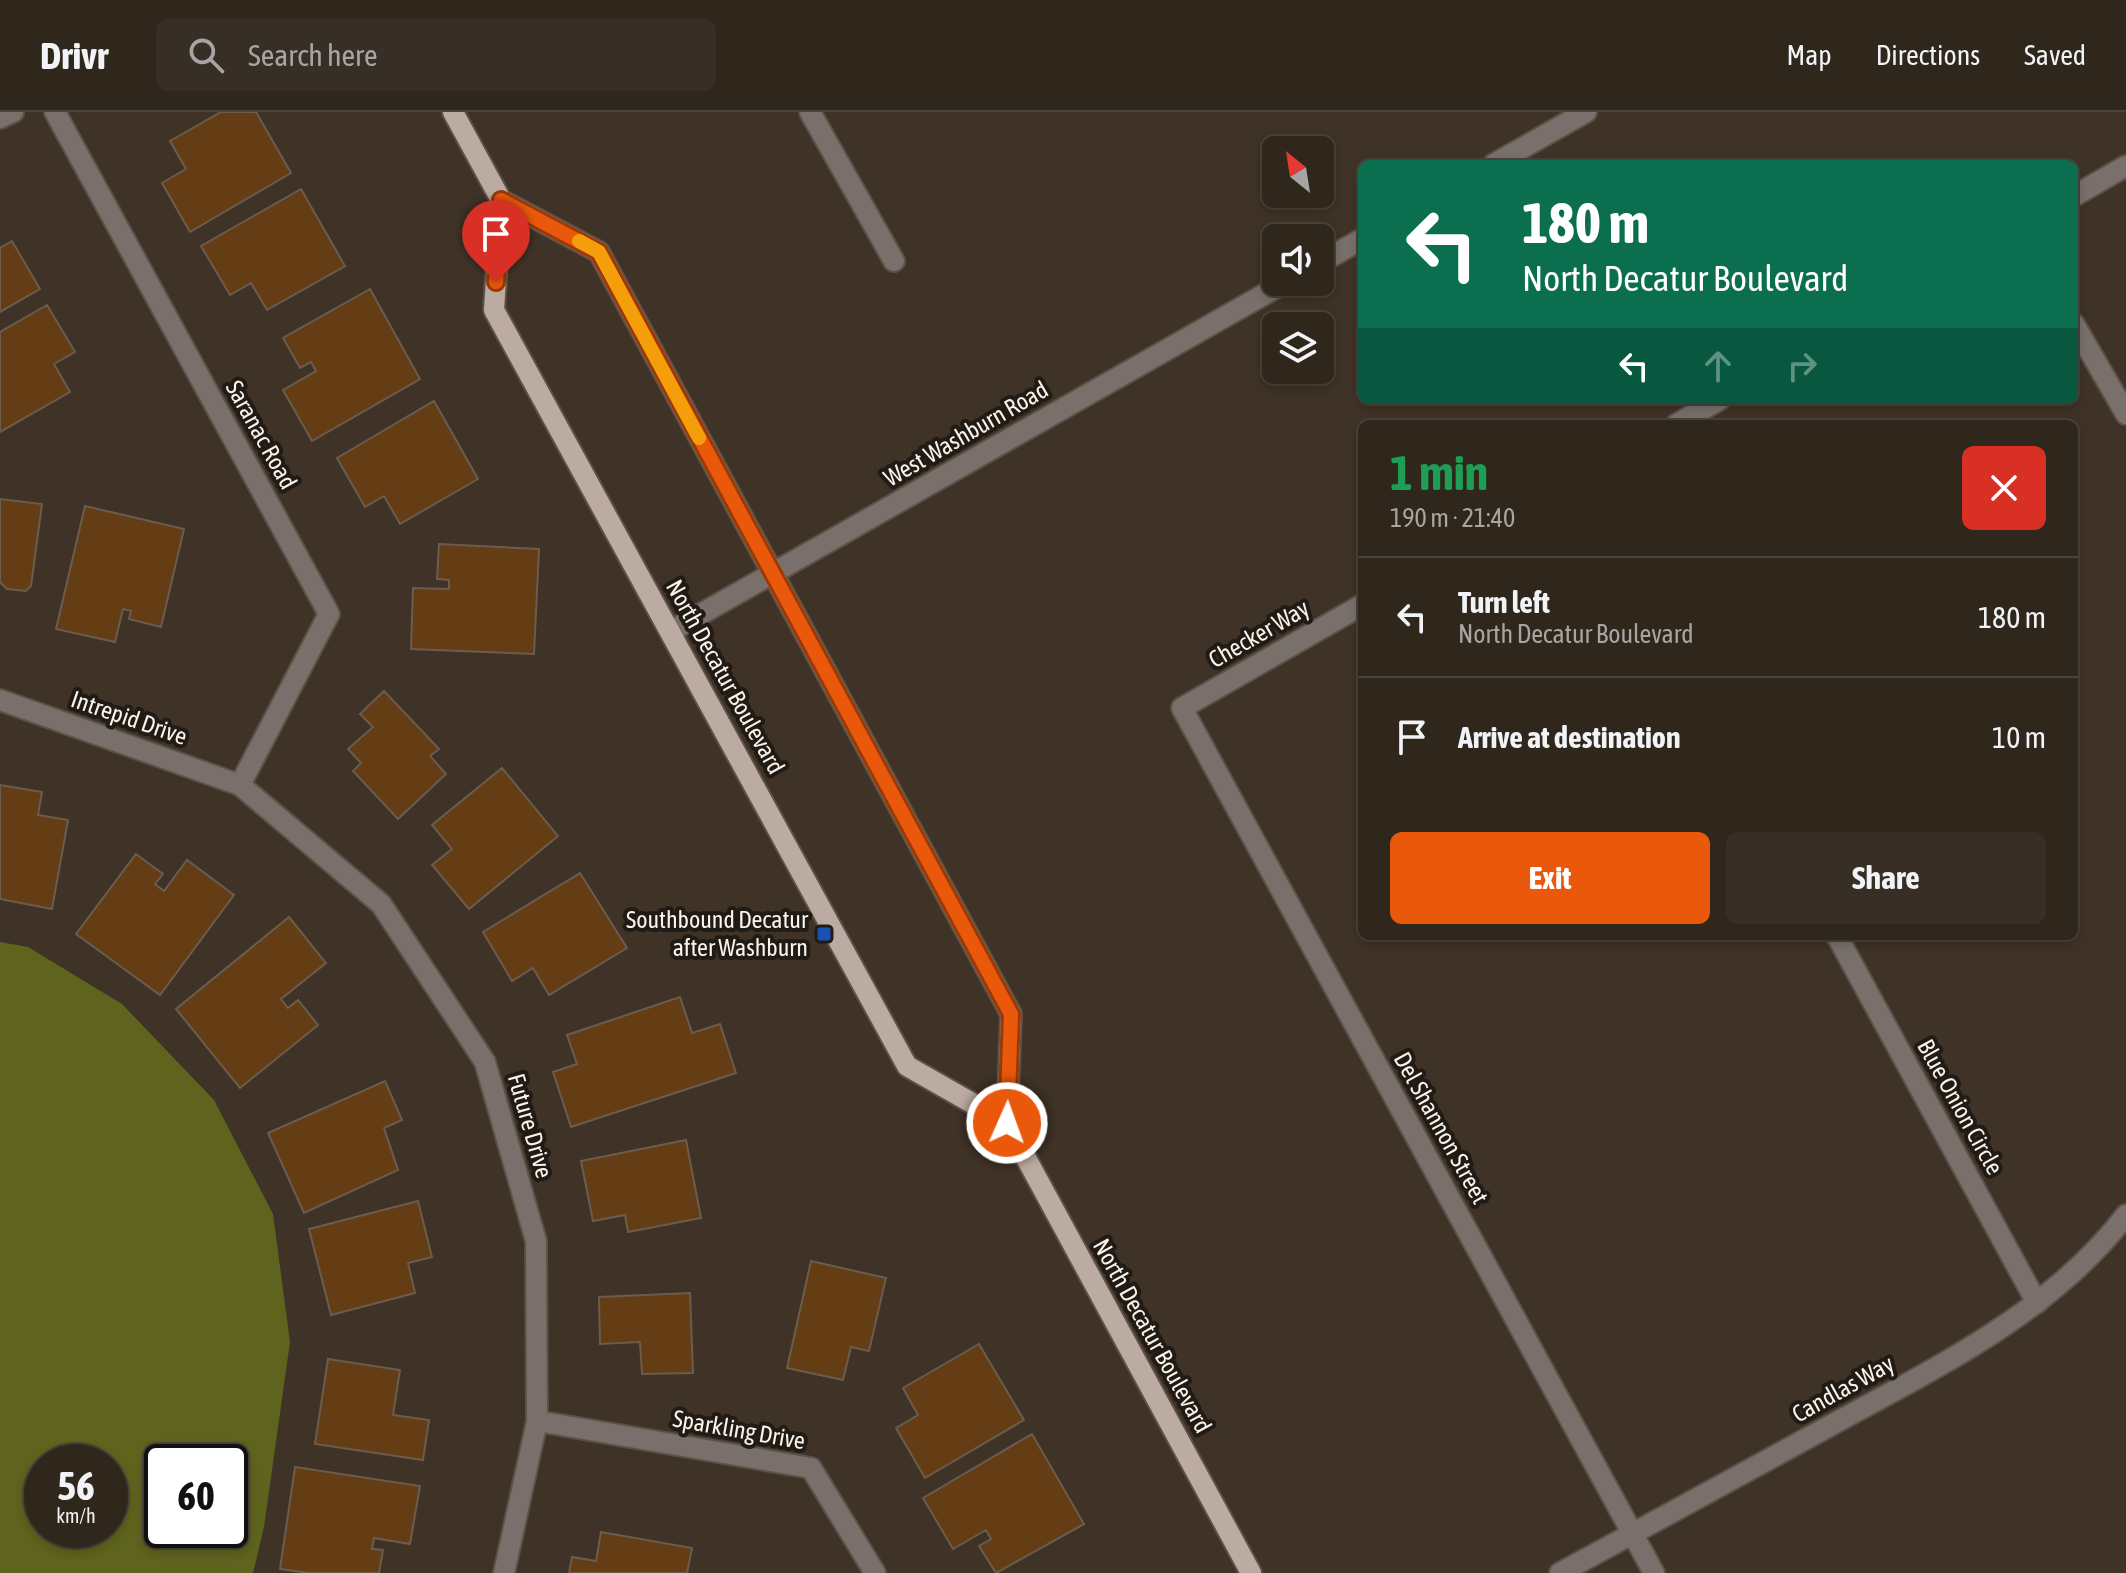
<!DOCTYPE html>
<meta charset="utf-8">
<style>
body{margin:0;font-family:"Asap Condensed",sans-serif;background:#372e25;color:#f1f3f6;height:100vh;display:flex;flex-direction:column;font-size:30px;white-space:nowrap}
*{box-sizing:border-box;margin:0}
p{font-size:26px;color:#a7a5a3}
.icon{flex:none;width:44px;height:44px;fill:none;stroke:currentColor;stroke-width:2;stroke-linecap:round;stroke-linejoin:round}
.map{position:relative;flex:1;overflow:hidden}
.details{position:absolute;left:1358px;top:308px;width:720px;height:520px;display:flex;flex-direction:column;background:#2f261c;border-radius:12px;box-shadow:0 4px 12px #0003,0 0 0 2px #4a433b}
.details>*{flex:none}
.top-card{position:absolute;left:1358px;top:48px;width:720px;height:244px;border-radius:12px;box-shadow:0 4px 12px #0003,0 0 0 2px #4a433b;background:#0b6e4f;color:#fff;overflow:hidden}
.needle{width:52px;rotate:330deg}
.buttons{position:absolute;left:1262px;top:24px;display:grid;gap:16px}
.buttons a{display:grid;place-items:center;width:72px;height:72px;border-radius:12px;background:#2f261c;box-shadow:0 4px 12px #0003,0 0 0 2px #4a433b;font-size:40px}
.speed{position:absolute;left:24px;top:1332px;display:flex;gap:16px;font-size:40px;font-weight:700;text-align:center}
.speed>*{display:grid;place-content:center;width:104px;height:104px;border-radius:50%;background:#2f261c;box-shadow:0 4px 12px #0003,0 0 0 2px #4a433b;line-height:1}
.speed small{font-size:20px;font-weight:400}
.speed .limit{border:4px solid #111;border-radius:12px;background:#fff;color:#111}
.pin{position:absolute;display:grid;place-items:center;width:68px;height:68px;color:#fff;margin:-82px -34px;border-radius:50% 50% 50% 0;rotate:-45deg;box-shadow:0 0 8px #0007}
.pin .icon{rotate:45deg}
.me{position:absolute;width:88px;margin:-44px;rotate:2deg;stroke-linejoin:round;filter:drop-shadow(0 0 6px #0008)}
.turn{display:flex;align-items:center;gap:28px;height:168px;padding:0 32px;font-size:36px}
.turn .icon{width:104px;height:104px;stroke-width:2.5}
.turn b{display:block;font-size:56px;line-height:68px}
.lanes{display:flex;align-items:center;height:76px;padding:0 32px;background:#0003;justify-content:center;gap:40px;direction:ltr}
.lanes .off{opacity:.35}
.round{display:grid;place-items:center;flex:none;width:84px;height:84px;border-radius:12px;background:#372e25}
.summary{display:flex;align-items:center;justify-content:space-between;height:136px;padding:0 32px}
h1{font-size:48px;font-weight:700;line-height:60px;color:#1e9e55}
.action{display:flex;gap:16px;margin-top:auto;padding:16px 32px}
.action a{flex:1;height:92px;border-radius:12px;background:#ea580c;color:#fff;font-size:32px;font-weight:700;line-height:92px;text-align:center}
.action a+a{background:#372e25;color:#f1f3f6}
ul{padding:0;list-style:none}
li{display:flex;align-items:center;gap:24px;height:120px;padding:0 32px;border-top:2px solid #4a433b}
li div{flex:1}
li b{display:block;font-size:30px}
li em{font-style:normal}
header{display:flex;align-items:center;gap:48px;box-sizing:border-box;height:112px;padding:0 40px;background:#2f261c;border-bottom:2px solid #4a433b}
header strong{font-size:38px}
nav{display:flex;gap:44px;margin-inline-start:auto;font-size:28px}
.search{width:560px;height:72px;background:#372e25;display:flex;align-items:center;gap:20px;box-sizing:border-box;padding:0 28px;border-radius:12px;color:#a7a5a3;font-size:30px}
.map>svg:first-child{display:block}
.green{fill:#5e631e;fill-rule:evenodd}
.building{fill:#653d14;stroke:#6a5c4f;stroke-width:2}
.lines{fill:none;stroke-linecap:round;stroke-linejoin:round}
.minor-casing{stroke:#5d5146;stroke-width:24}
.tertiary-casing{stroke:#5d5146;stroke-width:24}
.primary-casing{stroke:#5d5146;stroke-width:24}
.minor{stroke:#79706c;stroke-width:20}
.tertiary{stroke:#79706c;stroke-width:20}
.primary{stroke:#bcaba2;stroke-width:20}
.route-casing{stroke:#983908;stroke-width:20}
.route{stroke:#ea580c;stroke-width:14}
.slow{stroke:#f59e0b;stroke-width:14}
.transit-dot{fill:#1a4fb4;stroke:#211b16;stroke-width:3}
.labels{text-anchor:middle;stroke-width:8;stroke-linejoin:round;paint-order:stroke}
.street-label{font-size:24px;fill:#fcf3eb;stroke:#211b16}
.poi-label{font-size:24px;fill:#fcf3eb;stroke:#211b16;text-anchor:end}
</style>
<header>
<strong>Drivr</strong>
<div class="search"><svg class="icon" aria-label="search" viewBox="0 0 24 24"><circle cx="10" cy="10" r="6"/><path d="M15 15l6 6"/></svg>Search here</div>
<nav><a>Map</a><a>Directions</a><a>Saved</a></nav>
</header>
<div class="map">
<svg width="2126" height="1461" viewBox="0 0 2126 1461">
<rect width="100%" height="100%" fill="#3f3226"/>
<path class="green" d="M0,830l28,5 94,57 92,96 59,114 17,128 -26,185 -11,46h-253zM42,1350h68v68h-68zM162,1350h68v68h-68z"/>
<path class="building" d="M221,0h35l35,61 -101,59 -28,-49 24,-14 -16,-28z
M301,77l44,77 -78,44 -16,-27 -21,12 -29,-49z
M12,129l28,48 -40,23v-64z
M370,177l50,90 -108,62 -29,-51 33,-19 -5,-9 -11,6 -17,-30z
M47,193l28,47 -21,12 16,28 -70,40v-100z
M434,289l44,78 -78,45 -16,-28 -19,11 -28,-49z
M0,387l42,5 -11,82 -5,5 -19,-2 -7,-7z
M85,394l99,23 -23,98 -32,-8 2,-8 -8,-2 -8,33 -59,-13z
M439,432l100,5 -5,105 -123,-5 2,-61 36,1v-9l-12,-1z
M384,579l55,58 -9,7 16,18 -48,45 -45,-48 8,-8 -13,-14 25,-22 -13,-13z
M502,656l56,68 -89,73 -37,-44 20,-16 -20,-24z
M0,673l42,7 -4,23 30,5 -16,89 -52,-10z
M136,742l27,20 -8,10 9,7 23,-31 47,35 -74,100 -84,-61z
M580,761l47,75 -78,47 -16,-27 -21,13 -29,-49z
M289,805l37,46 -45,36 7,9 10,-8 20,25 -78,63 -64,-79z
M680,885l12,36 28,-9 16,49 -165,54 -18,-55 24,-8 -10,-29z
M385,969l17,39 -18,8 14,42 -94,43 -36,-80z
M686,1028l15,78 -73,14 -3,-17 -32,6 -12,-60z
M418,1089l14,56 -24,6 7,30 -84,22 -22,-86z
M811,1149l75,17 -17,73 -18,-4 -8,33 -56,-12z
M690,1181l3,80 -51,1 -2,-32 -40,2 -1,-47z
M979,1232l45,76 -99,58 -29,-50 22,-13 -15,-27z
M328,1247l72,11 -7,45 36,5 -6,40 -108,-16z
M1032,1322l52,90 -88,49 -17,-27 12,-7 -5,-9 -33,19 -30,-51z
M295,1355l125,19 -10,58 -36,-6 -2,11 11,1 -4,23h-71l-28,-4z
M601,1420l91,16 -5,25h-118l3,-16 24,4z"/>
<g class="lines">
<g class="minor-casing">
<path id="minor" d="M55,0l274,502 -89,171
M810,0l84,149
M0,6l13,-6
M2074,84l52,-30
M2074,212l52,90
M1677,312l42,-24
M1362,493l-180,103 472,865
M0,588l240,85 141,119 104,158 51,179 1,180 -33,152
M1837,824l200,367
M537,1309l274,47 64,105
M1560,1461c89,-48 178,-97 266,-145 107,-59 224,-114 300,-213"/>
</g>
<g class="tertiary-casing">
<path id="tertiary" d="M1494,52l92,-52
M1320,151l42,-24
M671,519l615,-349"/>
</g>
<g class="primary-casing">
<path id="primary" d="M453,0l48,88 -7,110 413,756 100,57
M501,88l98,52 412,762 -4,109 244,450"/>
</g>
<use href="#minor" class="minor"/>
<use href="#tertiary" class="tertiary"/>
<use href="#primary" class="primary"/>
</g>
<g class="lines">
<g class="route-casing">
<path id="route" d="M496,170l5,-82 98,52 412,762 -4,109"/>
</g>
<use href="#route" class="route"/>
<path class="slow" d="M579,129l20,11 100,186"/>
</g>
<rect class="transit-dot" x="816" y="814" width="16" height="16" rx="4"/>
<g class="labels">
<g class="street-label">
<text transform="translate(966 322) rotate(-30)" y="8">West Washburn Road</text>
<text transform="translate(261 323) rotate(61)" y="8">Saranac Road</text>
<text transform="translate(1259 522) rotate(-30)" y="8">Checker Way</text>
<text transform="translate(725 565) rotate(61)" y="8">North Decatur Boulevard</text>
<text transform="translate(129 606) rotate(19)" y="8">Intrepid Drive</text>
<text transform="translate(1960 995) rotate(61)" y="8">Blue Onion Circle</text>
<text transform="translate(530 1014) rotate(74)" y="8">Future Drive</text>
<text transform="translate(1441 1016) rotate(61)" y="8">Del Shannon Street</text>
<text transform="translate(1152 1224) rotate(61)" y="8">North Decatur Boulevard</text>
<text transform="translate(1843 1277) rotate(-29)" y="8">Candlas Way</text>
<text transform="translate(739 1318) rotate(10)" y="8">Sparkling Drive</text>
</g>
<g class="poi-label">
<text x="808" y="816">Southbound Decatur<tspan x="808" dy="28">after Washburn</tspan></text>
</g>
</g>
</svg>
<div class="buttons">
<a><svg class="needle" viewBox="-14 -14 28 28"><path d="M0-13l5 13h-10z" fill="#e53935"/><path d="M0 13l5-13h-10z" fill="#a7a5a3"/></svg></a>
<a><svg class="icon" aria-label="sound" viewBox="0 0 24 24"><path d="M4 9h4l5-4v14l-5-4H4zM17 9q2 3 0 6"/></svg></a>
<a><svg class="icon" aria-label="layers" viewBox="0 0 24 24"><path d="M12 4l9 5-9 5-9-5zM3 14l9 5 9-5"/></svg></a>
</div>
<div class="speed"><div>56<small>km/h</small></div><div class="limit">60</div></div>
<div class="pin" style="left:496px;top:170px;background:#d93025"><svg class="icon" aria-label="arrive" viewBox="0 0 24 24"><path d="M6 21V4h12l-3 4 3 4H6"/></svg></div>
<svg class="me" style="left:1007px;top:1011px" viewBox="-20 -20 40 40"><circle r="17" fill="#ea580c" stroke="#fff" stroke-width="3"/><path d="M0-11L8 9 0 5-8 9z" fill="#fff"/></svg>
<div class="top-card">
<div class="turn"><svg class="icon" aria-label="left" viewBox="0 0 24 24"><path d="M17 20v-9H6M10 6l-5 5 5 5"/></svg><div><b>180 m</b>North Decatur Boulevard</div></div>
<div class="lanes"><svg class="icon" aria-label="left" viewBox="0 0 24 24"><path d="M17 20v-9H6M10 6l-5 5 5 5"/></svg><svg class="icon off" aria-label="ahead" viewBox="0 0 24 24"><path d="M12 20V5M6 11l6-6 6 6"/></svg><svg class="icon off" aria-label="right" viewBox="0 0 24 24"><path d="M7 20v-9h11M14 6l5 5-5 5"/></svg></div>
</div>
<section class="details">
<div class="summary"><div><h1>1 min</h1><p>190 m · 21:40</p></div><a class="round" style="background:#d93025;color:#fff"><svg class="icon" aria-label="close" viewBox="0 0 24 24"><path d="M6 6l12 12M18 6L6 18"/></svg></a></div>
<ul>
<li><svg class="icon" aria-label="left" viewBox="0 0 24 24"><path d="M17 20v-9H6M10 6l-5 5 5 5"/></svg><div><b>Turn left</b><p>North Decatur Boulevard</p></div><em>180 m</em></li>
<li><svg class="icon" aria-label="arrive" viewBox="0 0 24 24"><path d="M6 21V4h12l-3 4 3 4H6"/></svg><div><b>Arrive at destination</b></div><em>10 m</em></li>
</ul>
<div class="action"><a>Exit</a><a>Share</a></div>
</section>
</div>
